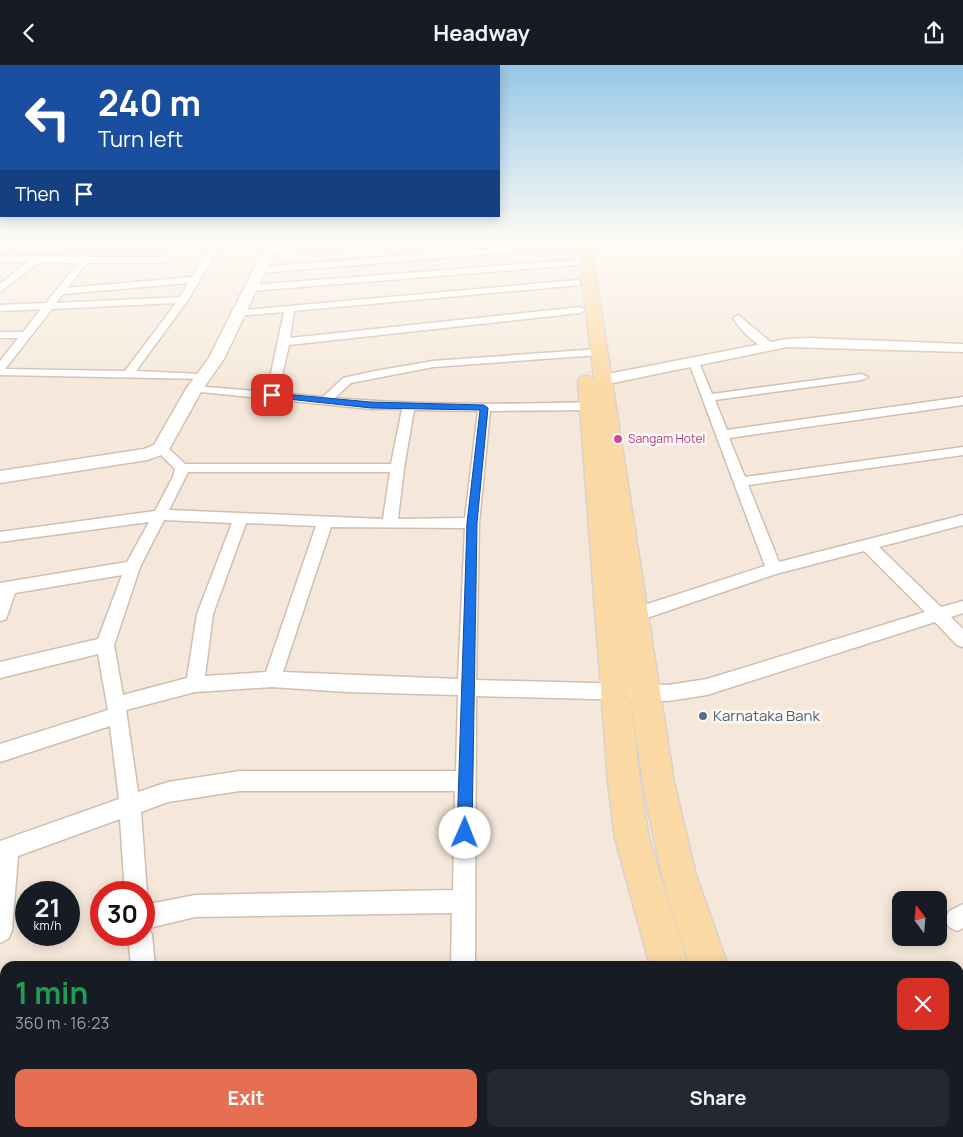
<!DOCTYPE html>
<meta charset="utf-8">
<style>
body{margin:0;font-family:Manrope,sans-serif;background:#242831;color:#f1f3f6;height:100vh;display:flex;flex-direction:column;font-size:19px;white-space:nowrap}
*{box-sizing:border-box;margin:0}
p{font-size:16px;color:#9ea1a6}
.icon{flex:none;width:28px;height:28px;fill:none;stroke:currentColor;stroke-width:2;stroke-linecap:round;stroke-linejoin:round}
.map{position:relative;flex:1;overflow:hidden}
.panel{position:absolute;left:0px;top:896px;width:964px;height:176px;display:flex;flex-direction:column;background:#171b24;border-radius:15px 15px 0 0;box-shadow:0 2px 12px #0003}
.panel>*{flex:none}
.banner{position:absolute;left:0px;top:0px;width:500px;height:152px;box-shadow:0 2px 12px #0003;background:#1a4fa0;color:#fff;overflow:hidden}
.needle{width:32px;rotate:344deg}
.fabs{position:absolute;left:892px;top:826px;display:grid;gap:10px}
.fabs a{display:grid;place-items:center;width:55px;height:55px;border-radius:10px;background:#171b24;box-shadow:0 2px 12px #0003;font-size:25px}
.speed{position:absolute;left:15px;top:816px;display:flex;gap:10px;font-size:25px;font-weight:700;text-align:center}
.speed>*{display:grid;place-content:center;width:65px;height:65px;border-radius:50%;background:#171b24;box-shadow:0 2px 12px #0003;line-height:1}
.speed small{font-size:12px;font-weight:400}
.speed .limit{border:8px solid #d22;background:#fff;color:#111}
.pin{position:absolute;display:grid;place-items:center;width:42px;height:42px;color:#fff;margin:-21px;border-radius:10px;box-shadow:0 2px 8px #0006}
.me{position:absolute;width:55px;margin:-28px;rotate:1deg;stroke-linejoin:round;filter:drop-shadow(0 0 4px #0008)}
.turn{display:flex;align-items:center;gap:18px;height:105px;padding:0 15px;font-size:22px}
.turn .icon{width:65px;height:65px;stroke-width:2.5}
.turn b{display:block;font-size:35px;line-height:42px}
.then{display:flex;align-items:center;height:48px;padding:0 15px;background:#0003;gap:10px;font-size:19px}
.round{display:grid;place-items:center;flex:none;width:52px;height:52px;border-radius:10px;background:#242831}
.head{display:flex;align-items:center;justify-content:space-between;height:85px;padding:0 15px}
h1{font-size:30px;font-weight:700;line-height:38px;color:#1e9e55}
.primary-button{display:flex;gap:10px;margin-top:auto;padding:10px 15px}
.primary-button a{flex:1;height:58px;border-radius:10px;background:#e76f51;color:#fff;font-size:20px;font-weight:700;line-height:58px;text-align:center}
.primary-button a+a{background:#242831;color:#f1f3f6}
header{display:flex;justify-content:space-between;align-items:center;height:65px;padding:0 15px;background:#171b24;font-size:22px;font-weight:700}
.map>svg:first-child{display:block}
.residential{fill:#f5e8da;fill-rule:evenodd}
.lines{fill:none;stroke-linecap:round;stroke-linejoin:round}
.street-casing{stroke:#d1beb0;stroke-width:3}
.secondary-casing{stroke:#d6c0b0;stroke-width:3}
.primary-casing{stroke:#dad1cd;stroke-width:3}
.street{fill:#fff;fill-rule:evenodd}
.secondary{fill:#fff;fill-rule:evenodd}
.primary{fill:#fbd9a5;fill-rule:evenodd}
.route{fill:#1a73e8;stroke:#114b97}
.hotel-dot{fill:#d1479c;stroke:#fffaf3;stroke-width:2}
.service-dot{fill:#5c6f8a;stroke:#fffaf3;stroke-width:2}
.labels{text-anchor:middle;stroke-width:5;stroke-linejoin:round;paint-order:stroke}
.far-hotel-label{font-size:12px;fill:#b23c85;stroke:#fffaf3;text-anchor:start}
.service-label{font-size:15px;fill:#4e5e75;stroke:#fffaf3;text-anchor:start}
</style>
<header><svg class="icon" aria-label="back" viewBox="0 0 24 24"><path d="M15 5l-7 7 7 7"/></svg>Headway<svg class="icon" aria-label="share" viewBox="0 0 24 24"><path d="M12 15V3M7 8l5-5 5 5M5 13v7h14v-7"/></svg></header>
<div class="map">
<svg width="963" height="1072" viewBox="0 0 963 1072">
<rect width="100%" height="100%" fill="#fdf6ec"/>
<path class="residential" d="M0,175h963v897h-963zM26,828h43v42h-43zM101,828h43v42h-43zM901,835h38v37h-38zM5,901h954v167h-954z"/>
<g class="lines">
<g class="street-casing">
<path id="street" d="M9,175h8l-17,16v-8z
M139,175l139,1 -4,2 -53,1 -33,56 -52,71 66,3 4,1v4l-206,-4v-14l18,-23h-18v-6h23l18,-23 -41,2v-6l46,-2 32,-40h-40l-38,29v-8l28,-22h-28v-6l161,1 10,-13h-31l-4,-2zM180,179h32l-20,33 -125,11 20,-25h77l3,-1zM188,218l-8,14 -124,6 7,-9zM176,238l-51,68 -120,-2 47,-60z
M382,175h36l-4,2 -144,11 -4,-3 4,-3z
M574,177l3,1v4l-319,26 -4,-3 4,-3z
M587,194l3,1v4l-340,27 -5,-3 5,-3z
M577,215l3,1v4l-286,26 -4,27 290,-31 5,3 -5,3 -291,32 -11,48 45,4 20,-19 32,-7 58,-10 166,-12 5,3 -5,3 -166,12 -82,16 -16,15c89,8 178,6 266,4l6,4 -6,4 -111,1 -11,112 -3,157 192,5 39,-6 218,-67 -61,-61 -88,23 -141,48 -6,-2 -2,-5 2,-5 136,-44 -77,-206 5,-3 5,3 14,34 150,-20 6,3 -6,3 -147,20 12,30 236,-33v8l-234,33 16,39 218,-30v8l-215,30 31,77 184,-47v10l-84,22 62,60 22,-6v12l-12,4 12,12v18l-6,-2 -22,-23 -228,73 -39,6 -192,-5 -1,270h-24l1,-53 -257,4 -46,11 3,7 3,31h-24l-3,-31h16v-30l51,-10 258,-5 2,-99h-215l-72,11 -27,10 6,81 -3,8v-8h-19l-5,-74 -102,37 -6,75 -4,8 -8,4v-102l119,-42 -9,-73 -110,36v-18l108,-34 -10,-56 -98,24v-16l98,-23 24,-64 -107,18 -9,26 -6,2v-38l127,-21 22,-40 -149,20v-10l155,-21 18,-34 2,-8 -20,-20 6,-4 5,1 19,18h206l11,-55h-31l-181,-18 -2,-2 6,-3 73,6 17,-80 -46,4 -5,-3 2,-2zM414,345l64,1 -13,107 -67,1 6,-51zM188,407h202l-7,47 -214,-9zM164,455l68,3 -35,91 -10,64 -64,17 -9,-50 26,-78zM246,458l70,3 -50,146 -61,4 8,-62zM331,462l134,1 -7,151 -175,-7zM272,622l75,5 111,3 -2,76h-216l-72,11 -30,10 -12,-82 69,-18z
M738,250l35,29v4c-14,3 -33,-19 -40,-30z
M963,839v24l-6,3 -8,-4 -4,-8 4,-8z
M144,1068h28l1,4h-28z
M448,1068h28v4h-28z
M610,1068h42l-2,4h-42z"/>
</g>
<g class="secondary-casing">
<path id="secondary" d="M268,175h12l-56,119 -22,31 -35,63 -20,7 -147,23v-12l144,-22 10,-4 32,-56 23,-31z
M809,273l154,6v8l-176,-5 -184,38 -8,-5 8,-5 184,-36z"/>
</g>
<g class="primary-casing">
<path id="primary" d="M578,175h12l84,542 22,93 32,91h-38c-54,-147 -62,-307 -81,-462l31,278 9,56 39,128h-38l-35,-128 -7,-56 -30,-401 3,-4 6,-1 7,3z
M707,1068h43l2,4h-44z
M753,1068h44l2,4h-44z"/>
</g>
<use href="#street" class="street"/>
<use href="#secondary" class="secondary"/>
<use href="#primary" class="primary"/>
</g>
<linearGradient id="sky" x2="0" y2="1"><stop stop-color="#97c7e8"/><stop offset="0.54" stop-color="#fefbf6"/><stop offset="1" stop-color="#fefbf6" stop-opacity="0"/></linearGradient>
<rect width="963" height="325" fill="url(#sky)"/>
<path class="route" d="M272,328l99,9 113,3 4,3 -11,115 -5,310 -2,5 -5,2 -5,-2 -3,-5 10,-310 13,-113 -109,-2 -102,-11v-4z"/>
<circle class="hotel-dot" cx="618" cy="374" r="5"/>
<circle class="service-dot" cx="703" cy="651" r="5"/>
<g class="labels">
<g class="far-hotel-label">
<text x="628" y="378">Sangam Hotel</text>
</g>
<g class="service-label">
<text x="713" y="656">Karnataka Bank</text>
</g>
</g>
</svg>
<div class="fabs">
<a><svg class="needle" viewBox="-14 -14 28 28"><path d="M0-13l5 13h-10z" fill="#e53935"/><path d="M0 13l5-13h-10z" fill="#9ea1a6"/></svg></a>
</div>
<div class="speed"><div>21<small>km/h</small></div><div class="limit">30</div></div>
<div class="pin" style="left:272px;top:330px;background:#d93025"><svg class="icon" aria-label="arrive" viewBox="0 0 24 24"><path d="M6 21V4h12l-3 4 3 4H6"/></svg></div>
<svg class="me" style="left:465px;top:768px" viewBox="-20 -20 40 40"><circle r="19" fill="#fff"/><path d="M0-13L10 11 0 6-10 11z" fill="#1a73e8"/></svg>
<div class="banner">
<div class="turn"><svg class="icon" aria-label="left" viewBox="0 0 24 24"><path d="M17 20v-9H6M10 6l-5 5 5 5"/></svg><div><b>240 m</b>Turn left</div></div>
<div class="then">Then<svg class="icon" aria-label="arrive" viewBox="0 0 24 24"><path d="M6 21V4h12l-3 4 3 4H6"/></svg></div>
</div>
<section class="panel">
<div class="head"><div><h1>1 min</h1><p>360 m · 16:23</p></div><a class="round" style="background:#d93025;color:#fff"><svg class="icon" aria-label="close" viewBox="0 0 24 24"><path d="M6 6l12 12M18 6L6 18"/></svg></a></div>
<div class="primary-button"><a>Exit</a><a>Share</a></div>
</section>
</div>
